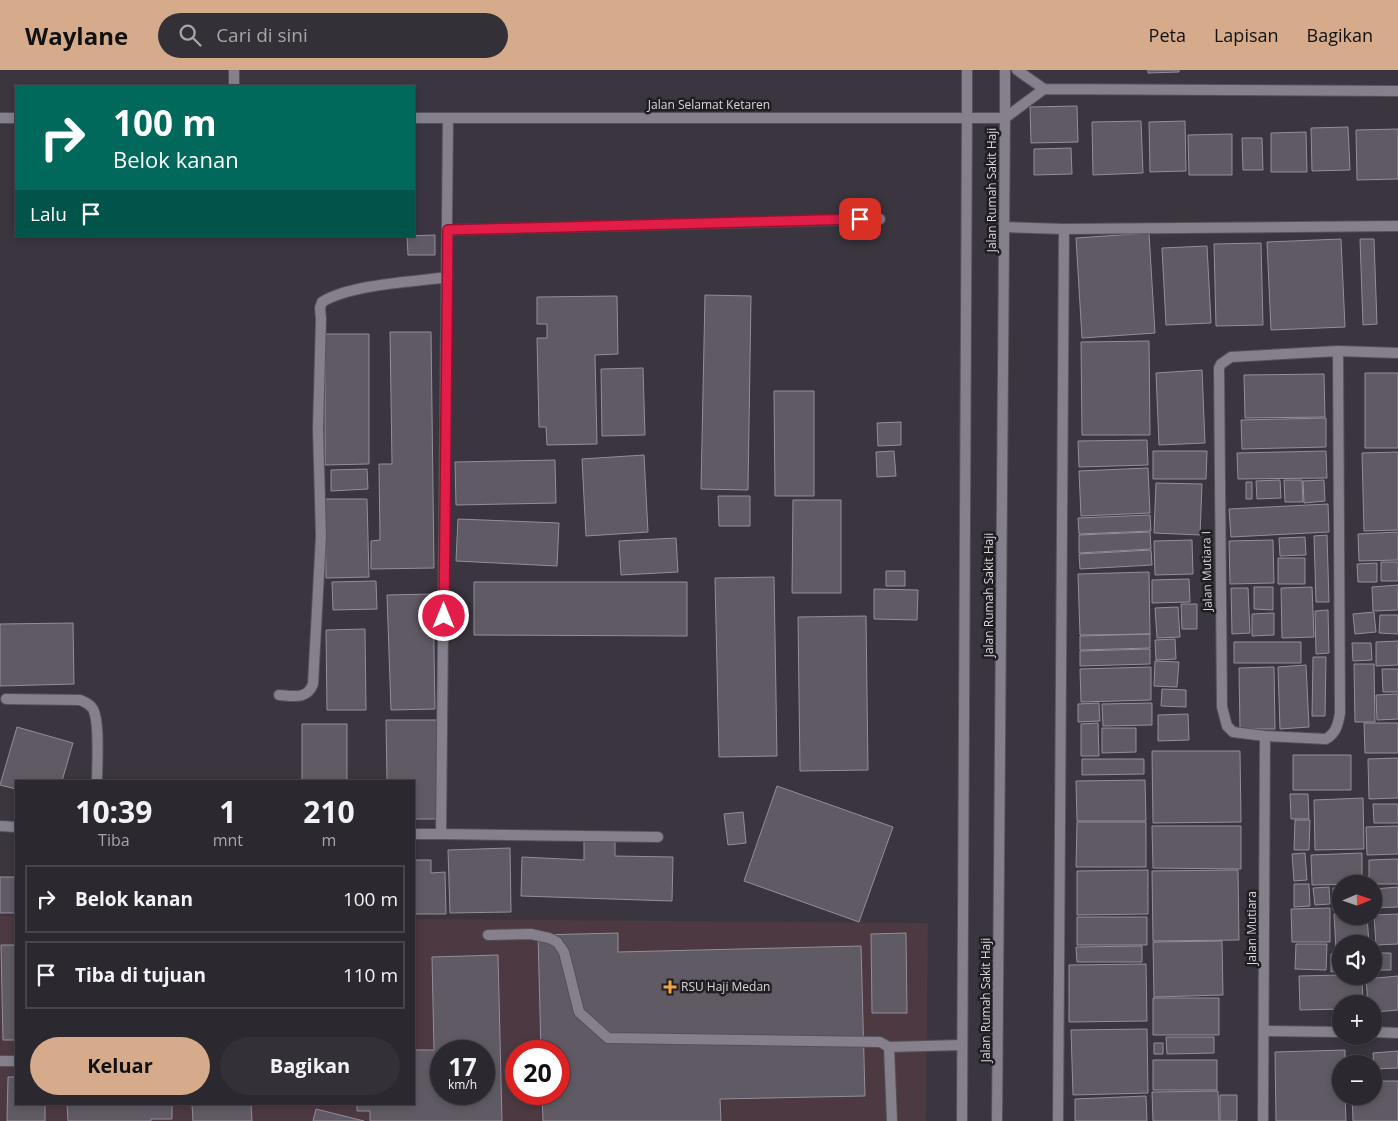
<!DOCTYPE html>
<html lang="id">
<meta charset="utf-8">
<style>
body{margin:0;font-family:"Open Sans",sans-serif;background:#343037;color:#f1f3f6;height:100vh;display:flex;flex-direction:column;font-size:19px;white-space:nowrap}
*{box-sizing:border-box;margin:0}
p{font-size:16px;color:#a6a6aa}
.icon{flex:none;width:28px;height:28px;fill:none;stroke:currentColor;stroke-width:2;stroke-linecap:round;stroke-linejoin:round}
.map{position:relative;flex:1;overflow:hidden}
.drawer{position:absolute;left:15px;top:710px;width:400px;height:325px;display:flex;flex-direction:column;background:#2c282f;border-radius:0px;box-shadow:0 2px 8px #0003,0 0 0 1px #48444b}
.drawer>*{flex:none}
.hud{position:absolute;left:15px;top:15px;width:400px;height:152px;border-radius:0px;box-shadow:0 2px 8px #0003,0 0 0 1px #48444b;background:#00695c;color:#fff;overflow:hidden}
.needle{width:32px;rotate:88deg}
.buttons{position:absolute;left:1332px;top:805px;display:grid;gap:10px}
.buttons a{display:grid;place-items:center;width:50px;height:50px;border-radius:50%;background:#2c282f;box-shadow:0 2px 8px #0003,0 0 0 1px #48444b;font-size:25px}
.speed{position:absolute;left:430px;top:970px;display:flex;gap:10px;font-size:25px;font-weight:700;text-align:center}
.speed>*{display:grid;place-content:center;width:65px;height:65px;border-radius:50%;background:#2c282f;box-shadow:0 2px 8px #0003,0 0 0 1px #48444b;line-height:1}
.speed small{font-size:12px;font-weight:400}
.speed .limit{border:8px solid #d22;background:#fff;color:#111}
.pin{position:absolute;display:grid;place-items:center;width:42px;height:42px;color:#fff;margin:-21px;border-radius:10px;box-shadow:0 2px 8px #0006}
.me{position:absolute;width:55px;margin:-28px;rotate:0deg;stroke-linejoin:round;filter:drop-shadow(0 0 4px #0008)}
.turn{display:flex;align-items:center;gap:18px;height:105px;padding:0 15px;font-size:22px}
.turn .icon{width:65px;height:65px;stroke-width:2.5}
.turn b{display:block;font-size:35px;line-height:42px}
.then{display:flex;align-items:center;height:48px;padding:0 15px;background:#0003;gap:10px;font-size:19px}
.eta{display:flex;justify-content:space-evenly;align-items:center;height:85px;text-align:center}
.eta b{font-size:30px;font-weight:700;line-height:35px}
.primary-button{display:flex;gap:10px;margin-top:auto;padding:10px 15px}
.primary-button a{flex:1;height:58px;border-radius:30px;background:#d6ab8b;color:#111;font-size:20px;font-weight:700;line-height:58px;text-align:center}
.primary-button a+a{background:#343037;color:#f1f3f6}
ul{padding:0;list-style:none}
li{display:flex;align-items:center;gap:15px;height:68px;margin:0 10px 8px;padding:0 5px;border:2px solid #48444b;border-radius:0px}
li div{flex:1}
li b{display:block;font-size:19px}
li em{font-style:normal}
header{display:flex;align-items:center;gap:30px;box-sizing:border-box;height:70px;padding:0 25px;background:#d6ab8b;color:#111}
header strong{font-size:24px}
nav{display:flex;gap:28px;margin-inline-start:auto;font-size:18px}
.search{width:350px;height:45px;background:#343037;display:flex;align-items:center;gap:12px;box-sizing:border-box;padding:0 18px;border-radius:28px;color:#a6a6aa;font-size:19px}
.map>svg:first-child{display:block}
.medical{fill:#4c3942;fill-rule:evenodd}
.building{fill:#5f5a64;stroke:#948e9a;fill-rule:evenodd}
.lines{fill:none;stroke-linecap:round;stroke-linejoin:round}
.service-casing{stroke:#555159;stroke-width:12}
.minor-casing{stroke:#555159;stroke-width:12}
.tertiary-casing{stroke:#555159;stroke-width:12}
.service{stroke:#85808b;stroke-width:10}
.minor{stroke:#85808b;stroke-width:10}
.tertiary{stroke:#85808b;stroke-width:10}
.route-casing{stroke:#92132f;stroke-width:12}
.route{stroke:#e11d48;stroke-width:9}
.poi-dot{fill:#f2a542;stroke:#201e22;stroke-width:2}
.labels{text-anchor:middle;stroke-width:5;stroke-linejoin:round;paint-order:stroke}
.street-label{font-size:12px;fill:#d9d6dc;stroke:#201e22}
.poi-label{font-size:12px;fill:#d9d6dc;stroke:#201e22;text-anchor:start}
</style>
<header>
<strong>Waylane</strong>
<div class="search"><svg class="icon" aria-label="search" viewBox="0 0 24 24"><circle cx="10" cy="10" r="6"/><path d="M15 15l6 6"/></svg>Cari di sini</div>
<nav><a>Peta</a><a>Lapisan</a><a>Bagikan</a></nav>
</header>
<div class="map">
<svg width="1398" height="1051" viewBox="0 0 1398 1051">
<rect width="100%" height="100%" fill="#3a353f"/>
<path class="medical" d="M0,846h16v188h398v-185l514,4 -2,198h-926zM441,981h43v43h-43zM516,981h43v43h-43z"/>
<path class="building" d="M1148,0h31v2l-31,1z
M1077,36l1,36 -47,1 -1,-36z
M1141,51l2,52 -50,2 -1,-53z
M1185,51l1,50 -36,1 -1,-50z
M1348,57l2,43 -38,1 -1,-43z
M1398,59v50l-41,1 -1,-50z
M1306,62l1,40h-36v-39z
M1232,64v41h-43l-1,-40z
M1242,68h20l1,32h-20z
M1071,78l1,26 -38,1v-26z
M1149,163l6,100 -73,5 -6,-100z
M435,165v20h-27l-1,-19z
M1341,169l4,88 -74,3 -4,-88z
M1360,169h14l3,85 -14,1z
M1261,173l2,82 -47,1 -2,-82z
M1207,176l4,77 -45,2 -4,-77z
M705,225l46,1 -3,194 -47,-1z
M617,226l1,58 -23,1 2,89 -50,1 -1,-18h-7l-2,-89h10v-14h-10v-27z
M390,262h41l3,236 -63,1v-28l9,-1 -1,-76h13z
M325,264h44v130l-44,1z
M1149,271l1,94h-68l-1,-93z
M643,298l2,67 -43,1 -1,-67z
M1202,300l3,73 -46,2 -3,-72z
M1365,303h33v75h-33z
M1324,304l1,43 -80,1 -1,-43z
M774,321h40v105h-39z
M1326,348v29l-84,2 -1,-29z
M901,352v23l-23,1 -1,-23z
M1147,370l1,25 -69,2 -1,-26z
M894,381l2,25 -19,1 -1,-25z
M1153,381h54l-1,28h-53z
M1326,381l1,27 -89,1 -1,-26z
M1398,382v78l-34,1 -2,-78z
M644,385l4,77 -62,4 -4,-77z
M555,390l1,43 -100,2 -1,-43z
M1148,398l2,45 -69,3 -2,-45z
M367,399l1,20 -37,2v-21z
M1280,410l1,18 -24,1 -1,-18z
M1284,410h18l1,22h-18z
M1324,410l1,21 -21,2 -1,-22z
M1246,412h6v17h-6z
M1156,413l46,1 -2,51 -46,-2z
M718,426h32v30h-31z
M325,429h42l2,78 -43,1z
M793,430h48v93h-49z
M1328,434l1,28 -98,5 -2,-28z
M1150,445l1,16 -72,3 -1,-16z
M458,449l101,4 -2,43 -101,-5z
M1150,462l1,17 -72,4v-18z
M1398,462v28l-39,1 -1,-27z
M1327,465l2,67h-13l-2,-66z
M1305,467l1,18 -26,1 -1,-18z
M676,468l2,34 -57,3 -2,-34z
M1192,470l1,34 -38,1 -1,-34z
M1273,470l1,43 -44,1 -1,-43z
M1151,480l1,15 -72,4 -1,-15z
M1278,488h27v26h-27z
M1381,492h17v19h-17z
M1377,493v19h-19l-1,-18z
M886,501h19v15h-19z
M1149,502l1,62 -70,1 -2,-61z
M774,507l3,179 -58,1 -4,-179z
M1189,509l1,23 -38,1v-23z
M376,511l1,28 -44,1 -1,-28z
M474,512h213v54l-213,-1z
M1398,515v25l-25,1 -1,-24z
M1254,517h19v23l-19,-1z
M1312,517l2,50 -32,1 -1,-50z
M1231,518h17l2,45 -18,1z
M874,519l44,1 -1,30 -43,-1z
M433,524l2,115 -44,1 -4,-115z
M1181,534h16v25h-15z
M1178,537l2,30 -23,1 -2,-30z
M1328,540l1,43 -13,1 -1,-43z
M1374,542l2,20 -21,2 -2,-20z
M1274,543v22l-22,1v-22z
M1380,545h18v19l-19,-1z
M866,546l2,154 -68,1 -2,-154z
M73,553l1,61 -74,2v-62z
M365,559l1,81h-39l-1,-80z
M1150,564v14l-70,2v-14z
M1175,569l1,20 -20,1 -1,-20z
M1398,571v24l-22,1v-24z
M1234,572h67v21h-67z
M1352,573h19l1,17 -19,1z
M1150,579v15l-70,2v-15z
M1313,587h13l-1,59h-13z
M1155,591l24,1 -2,25 -23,-1z
M1354,594h20l1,58h-20z
M1306,595l3,62 -29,2 -2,-62z
M1151,597v33l-70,2 -1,-33z
M1274,597l1,62h-35l-1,-61z
M1382,599h16v23h-15z
M1162,619l24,1v17l-25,-1z
M1398,624v25l-21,1 -1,-25z
M1099,633l1,18 -22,1v-18z
M1152,633v22l-49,1 -1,-22z
M1188,644l1,26 -31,1v-26z
M386,650h53v99h-25v-38h-27z
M1098,653l1,33h-18v-32z
M1364,653h34v30h-33z
M302,654h45v57h-45z
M17,657l56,16 -11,38h-46v8l-16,-4z
M1102,658h34v24l-34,1z
M1152,681h88l1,71 -88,1z
M1293,685h58v35h-58z
M1398,688v40l-29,1 -1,-40z
M1082,689h62v15l-62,1z
M1145,710l1,41h-69l-1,-40z
M777,716l116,41 -34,95 -115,-41z
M1290,724h18l1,25h-18z
M1363,728l1,51 -49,1 -1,-50z
M1373,734h25v19h-24z
M743,742l3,31 -18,2 -4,-31z
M1295,750h15l-1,30h-15z
M1077,752h69v45h-70z
M1152,756h89v43l-88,-1z
M1398,756v28l-31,1 -1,-28z
M584,770l31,1v15l58,1 -1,44 -151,-5 1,-39 62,3z
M510,778l1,64 -61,1 -2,-63z
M1305,783l2,27 -13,1 -2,-27z
M1362,783v31l-50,1 -1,-30z
M1398,789v25h-29v-24z
M414,790h17v13l14,-1 1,42h-32z
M1148,800v44l-71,1v-44z
M1238,800l1,70 -86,1 -1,-70z
M0,807h16v36h-16z
M1294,814h15l1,22 -16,1z
M1329,817l1,17 -15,1 -2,-17z
M1398,817v20l-24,1v-19z
M1333,818h8v22h-8z
M1330,838v34h-38l-1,-33z
M1341,843v3h26l2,28h-28v5l-5,1 -2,-36z
M1398,844v30l-22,1 -2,-30z
M1077,847h70v28h-70z
M618,863v19l243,-6 4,150 -145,3 1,22h-178l-1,-27h17v-43h-18l-3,-116z
M906,863l1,80h-35l-1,-79z
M1222,871l1,54 -69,2 -1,-55z
M1296,874h31l-1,26 -31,-1z
M1,875h15v95h-13z
M1142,876v16h-65l-1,-15z
M1374,883h17v17h-17z
M1331,884h10v17l-10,1z
M498,885l4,166h-132v-10h-13v-7h58l-1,-54h20l-2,-93zM441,981h43v43h-43z
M1146,894l1,57 -78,1v-57z
M1341,905l21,1 1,28h-22v5l-41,1 -1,-34z
M1398,906v34l-24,2v-8h-6l-2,-25z
M1153,928h66v37h-66z
M1147,959l1,64 -75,2 -2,-65z
M1166,967h48v16l-47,1z
M1154,973h9v11h-9z
M1345,980v14h-4v32h4l1,25h-70l-1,-69z
M1398,981v17l-24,1 -1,-16z
M1153,990h64v30h-64z
M8,1007h8v27h29v17h-38z
M1374,1011h24v40h-45l-1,-25h22z
M1218,1021l1,30h-66l-1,-29z
M1220,1025h17v26h-17z
M1146,1026l1,25h-72v-22z
M67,1034h105v15h-21v2h-83z
M192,1034h59l1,17h-59z
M316,1039l48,12h-51z"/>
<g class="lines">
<g class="service-casing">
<path id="service" d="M1064,159l334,-3
M448,160l432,-11
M279,625c14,1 28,5 34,-11l8,-148 -3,-107 3,-110 -1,-11 2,-6c29,-18 91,-20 126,-25
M6,629l74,1c5,2 10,4 13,9 7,13 4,56 4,72
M0,756l16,1
M414,764h27l7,-716
M441,764l217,3
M488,865l43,-1 18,4 8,4 7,10 15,60 29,26 272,4 9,5 3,74
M889,977l73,-2
M0,991h16"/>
</g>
<g class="minor-casing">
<path id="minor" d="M1004,157l60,2 -6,892
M1338,281l2,362c-2,12 -4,20 -14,26l-61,-3 -32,-4 -6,-6 -5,-19 -3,-339 2,-4 10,-7 107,-6 60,2
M1264,961l77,1
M1374,962l24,1
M962,1051l5,-1003
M997,1051l8,-1003
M1263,1051l2,-385"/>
</g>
<g class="tertiary-casing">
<path id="tertiary" d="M234,0v16
M1017,0l27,19 354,2
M0,48h16
M414,48h591
M967,48v-48
M1005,48l39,-29
M1005,48v-48"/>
</g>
<use href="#service" class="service"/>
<use href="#minor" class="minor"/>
<use href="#tertiary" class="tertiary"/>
</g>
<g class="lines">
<g class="route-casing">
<path id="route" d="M444,546l4,-386 412,-11"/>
</g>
<use href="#route" class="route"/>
</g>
<path class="poi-dot" d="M667.5 909.5h5v5h5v5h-5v5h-5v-5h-5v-5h5z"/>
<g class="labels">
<g class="street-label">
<text x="709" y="39">Jalan Selamat Ketaren</text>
<text transform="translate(992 120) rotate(-90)" y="4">Jalan Rumah Sakit Haji</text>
<text transform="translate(1207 501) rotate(-91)" y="4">Jalan Mutiara I</text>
<text transform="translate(989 525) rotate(-90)" y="4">Jalan Rumah Sakit Haji</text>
<text transform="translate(1252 858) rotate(-90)" y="4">Jalan Mutiara</text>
<text transform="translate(986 930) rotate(-90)" y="4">Jalan Rumah Sakit Haji</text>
</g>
<g class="poi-label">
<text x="681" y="921">RSU Haji Medan</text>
</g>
</g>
</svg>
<div class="buttons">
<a><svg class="needle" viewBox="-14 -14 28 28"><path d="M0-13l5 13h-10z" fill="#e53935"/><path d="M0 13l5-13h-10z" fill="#a6a6aa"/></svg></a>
<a><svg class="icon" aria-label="sound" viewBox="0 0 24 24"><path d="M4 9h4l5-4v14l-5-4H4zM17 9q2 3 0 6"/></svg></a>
<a>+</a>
<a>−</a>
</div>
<div class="speed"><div>17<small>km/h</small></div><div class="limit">20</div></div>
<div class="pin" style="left:860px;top:149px;background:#d93025"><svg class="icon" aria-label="arrive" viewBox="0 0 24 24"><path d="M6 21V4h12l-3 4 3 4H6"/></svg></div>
<svg class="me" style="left:444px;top:546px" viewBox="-20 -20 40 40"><circle r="17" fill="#e11d48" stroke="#fff" stroke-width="3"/><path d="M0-11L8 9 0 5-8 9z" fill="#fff"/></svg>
<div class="hud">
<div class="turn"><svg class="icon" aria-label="right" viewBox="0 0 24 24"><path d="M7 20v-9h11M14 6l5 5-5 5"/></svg><div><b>100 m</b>Belok kanan</div></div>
<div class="then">Lalu<svg class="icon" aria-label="arrive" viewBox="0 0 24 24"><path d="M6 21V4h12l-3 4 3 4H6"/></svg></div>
</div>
<section class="drawer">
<div class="eta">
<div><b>10:39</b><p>Tiba</p></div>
<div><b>1</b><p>mnt</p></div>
<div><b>210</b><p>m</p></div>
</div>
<ul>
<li><svg class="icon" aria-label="right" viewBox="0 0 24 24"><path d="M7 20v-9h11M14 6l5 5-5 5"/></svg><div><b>Belok kanan</b></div><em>100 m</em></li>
<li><svg class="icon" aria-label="arrive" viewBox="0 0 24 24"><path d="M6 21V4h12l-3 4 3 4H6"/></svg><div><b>Tiba di tujuan</b></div><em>110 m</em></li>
</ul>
<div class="primary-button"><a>Keluar</a><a>Bagikan</a></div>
</section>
</div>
